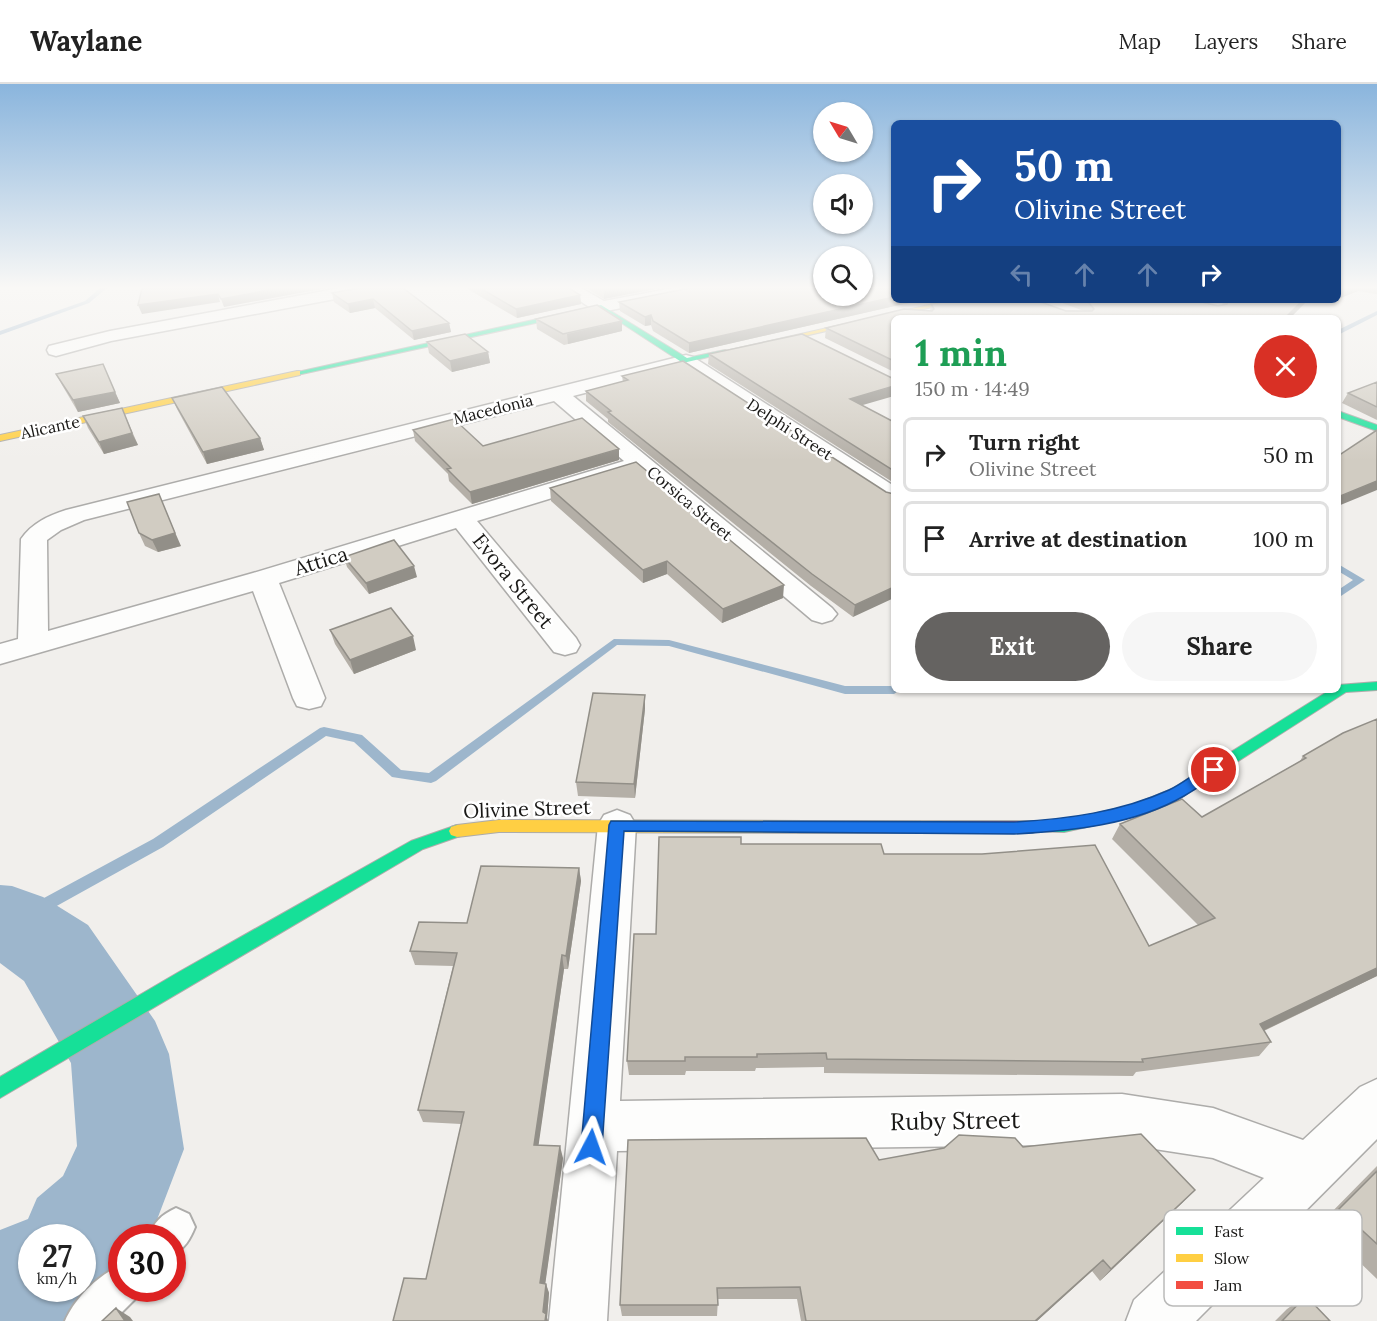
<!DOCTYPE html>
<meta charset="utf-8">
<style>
body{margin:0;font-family:Lora,serif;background:#f6f6f6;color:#222;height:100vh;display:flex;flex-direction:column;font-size:22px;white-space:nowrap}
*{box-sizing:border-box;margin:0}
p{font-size:20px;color:#767676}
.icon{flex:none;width:33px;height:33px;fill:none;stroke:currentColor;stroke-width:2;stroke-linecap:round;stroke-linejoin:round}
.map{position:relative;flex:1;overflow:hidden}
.details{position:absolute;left:891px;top:231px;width:450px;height:378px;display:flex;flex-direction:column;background:#fff;border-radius:9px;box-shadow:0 2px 4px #0004}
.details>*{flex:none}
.banner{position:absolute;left:891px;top:36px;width:450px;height:183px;border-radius:9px;box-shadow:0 2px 4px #0004;background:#1a4fa0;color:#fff;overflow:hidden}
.needle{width:39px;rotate:308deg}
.fabs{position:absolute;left:813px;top:18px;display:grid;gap:12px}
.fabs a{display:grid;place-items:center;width:60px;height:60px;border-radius:50%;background:#fff;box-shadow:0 2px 4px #0004;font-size:30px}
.speed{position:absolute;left:18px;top:1140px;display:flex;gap:12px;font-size:30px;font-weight:700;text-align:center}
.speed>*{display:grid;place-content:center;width:78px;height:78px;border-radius:50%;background:#fff;box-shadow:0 2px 4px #0004;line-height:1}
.speed small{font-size:15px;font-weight:400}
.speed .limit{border:9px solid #d22;background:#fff;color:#111}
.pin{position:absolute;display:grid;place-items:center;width:51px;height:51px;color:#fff;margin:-26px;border:3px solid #fff;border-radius:50%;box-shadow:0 2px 6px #0007}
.me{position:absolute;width:66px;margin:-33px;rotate:4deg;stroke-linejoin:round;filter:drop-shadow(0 0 4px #0008)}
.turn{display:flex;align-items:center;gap:21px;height:126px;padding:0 24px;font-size:27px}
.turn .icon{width:78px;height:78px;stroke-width:2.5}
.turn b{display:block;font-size:42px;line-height:51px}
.lanes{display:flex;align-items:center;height:57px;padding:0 24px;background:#0003;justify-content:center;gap:30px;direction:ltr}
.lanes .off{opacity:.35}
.round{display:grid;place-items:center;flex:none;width:63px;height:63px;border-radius:32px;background:#f6f6f6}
.overview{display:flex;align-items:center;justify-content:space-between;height:102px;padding:0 24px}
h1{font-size:36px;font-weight:700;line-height:45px;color:#1e9e55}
.button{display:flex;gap:12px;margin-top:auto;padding:12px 24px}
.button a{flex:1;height:69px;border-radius:36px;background:#656361;color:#fff;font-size:24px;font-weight:700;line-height:69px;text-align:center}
.button a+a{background:#f6f6f6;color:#222}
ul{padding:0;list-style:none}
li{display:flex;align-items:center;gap:18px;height:75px;margin:0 12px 9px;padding:0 12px;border:3px solid #e0e0e0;border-radius:9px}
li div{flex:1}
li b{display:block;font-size:22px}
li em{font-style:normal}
header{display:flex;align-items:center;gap:36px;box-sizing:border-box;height:84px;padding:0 30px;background:#fff;border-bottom:2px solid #e0e0e0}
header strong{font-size:28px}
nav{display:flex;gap:33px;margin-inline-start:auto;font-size:21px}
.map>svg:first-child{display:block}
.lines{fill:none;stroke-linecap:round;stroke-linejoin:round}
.stream{fill:#9db6cc;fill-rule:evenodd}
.river{fill:#9db6cc;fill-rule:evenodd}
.lane-casing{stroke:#adacaa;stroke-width:4}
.street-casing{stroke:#adacaa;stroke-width:3}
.fast-casing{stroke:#adacaa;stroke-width:2}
.slow-casing{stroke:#adacaa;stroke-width:2}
.jam-casing{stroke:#adacaa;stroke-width:2}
.lane{fill:#fdfdfc;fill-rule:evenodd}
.street{fill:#fdfdfc;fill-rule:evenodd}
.fast{fill:#16e098;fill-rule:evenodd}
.slow{fill:#ffcf43;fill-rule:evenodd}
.jam{fill:#f24e42;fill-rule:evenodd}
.wall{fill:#b4afa7}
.shaded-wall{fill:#928f88}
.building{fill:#d1ccc2;stroke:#928f88;stroke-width:1.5}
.route{fill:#1a73e8;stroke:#114b97;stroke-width:1.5}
.labels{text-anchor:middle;stroke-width:5;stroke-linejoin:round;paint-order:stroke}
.far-street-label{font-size:16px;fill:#191816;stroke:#fff}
.street-label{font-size:20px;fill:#191816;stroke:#fff}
.near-street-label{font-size:24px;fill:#191816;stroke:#fff}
.key{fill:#fff;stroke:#babab9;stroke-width:1.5}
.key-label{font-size:16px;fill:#191816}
</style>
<header>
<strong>Waylane</strong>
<nav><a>Map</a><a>Layers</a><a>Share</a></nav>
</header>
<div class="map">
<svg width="1377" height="1237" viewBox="0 0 1377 1237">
<rect width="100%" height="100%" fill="#f1efec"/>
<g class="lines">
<path class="stream" d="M100,204h7l-18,15 -89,32v-4l85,-30z
M1377,227v4l-39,20v-5z
M1338,480l27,16 -27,18v-8l15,-10 -15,-9z
M614,555l55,1 176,46h49v4h6l-6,4h-49l-176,-48 -52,-1 -181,136 -5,2 -39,-6 -38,-35 -28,-6 -163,111 -146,81 -5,1 -5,-1 -3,-5 3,-5 146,-79 167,-111 4,-1 38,8 39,35 28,3z"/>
<path class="river" d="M0,801l12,1 31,11 45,28 67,96 14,33 15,95 -34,89h-28v37l-38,17 -10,26 -4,3h-70v-91l28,-11 9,-21 26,-22 14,-30 -6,-83 -47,-82 -24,-18zM32,1154h50v50h-50z"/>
<g class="lane-casing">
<path id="lane" d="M176,1124l13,6 6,13c-5,12 -10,22 -23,27v-16h-24c6,-16 13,-23 28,-30z
M122,1181v23h17l-3,10 -23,23h-48c10,-23 34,-47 57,-56z"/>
</g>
<g class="street-casing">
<path id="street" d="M340,204h35l-8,5 -256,48 -55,15 -7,-2 -2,-4 2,-4 61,-15z
M561,204h20l23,13 69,-13h34l-8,5 -98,19 -6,-1z
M686,271l7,2 201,129v18l-9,-2 -202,-134 -110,28 259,212 5,6 -5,6 -10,3 -10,-3 -175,-148 -160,49 99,117 4,7 -4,7 -11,3 -11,-3 -98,-124 -177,55 46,115 -4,8 -12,3 -12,-3 -4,-8 -40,-107 -253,73v-20l18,-5 3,-100c11,-16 27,-23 45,-29zM554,317l70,60 -371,112 -205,58 -1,-91 14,-10 23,-10z
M617,726l13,5 6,10 -16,276 502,-7 91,14 90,32 57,-53 17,-8v60l-181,182h-70l8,-21 130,-122 -51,-20 -91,-14 -505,7 -10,170h-58l49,-496 6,-10z"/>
</g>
<g class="fast-casing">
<path id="fast" d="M601,221l86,53 38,-8 4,2 -46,11 -83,-54 -303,66 -4,-2z
M1338,327l39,14v6l-39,-14z
M1377,598v8l-31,2 -164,105 -50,20 -68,15 -38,-1 -2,-4 2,-4 38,-3 66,-14 42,-17 158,-99h8v-5z
M457,741l6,2 2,4 -2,4 -40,14 -423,249v-21l179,-105 232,-131z"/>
</g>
<g class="slow-casing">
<path id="slow" d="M951,216h12l-238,54 -4,-2z
M297,287h3v4l-300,66v-6z
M499,736l306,1 6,2 2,4 -2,4 -6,2 -306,-1 -42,5 -6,-2 -2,-4 2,-4 6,-2z"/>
</g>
<g class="jam-casing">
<path id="jam" d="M805,737h227l6,2 2,4 -2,4 -6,2h-227l-6,-2 -2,-4 2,-4z"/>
</g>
<use href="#lane" class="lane"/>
<use href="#street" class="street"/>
<use href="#fast" class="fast"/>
<use href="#slow" class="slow"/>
<use href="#jam" class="jam"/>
</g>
<path class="wall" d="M359,204l90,35 2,9 -37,8 -39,-32 -25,5 -16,-11 -2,-9z
M466,204h103l11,7 1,9 -64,14z
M586,204h74l-56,11z
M1338,204h39v6h-2l-17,-3 -20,8z
M925,216l-26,5 -210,48 -36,-22 -2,-6 -6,1 -25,-15 -1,-9z
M1054,216h139l25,6 5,-1 -1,-3 -8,-2h94l-18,18h-396v54l-69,-34 1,-10 104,-17 1,-7 153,7z
M536,235l86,12 -58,14 -27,-16z
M427,258l61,10 2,11 -38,9 -23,-19z
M709,270l153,51 32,17v61l-186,-119z
M103,280l17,39 -42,9 -16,-27 -6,-11z
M622,292l264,116 -33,125 -42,-31 -203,-164v-3l-22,-18v-10l37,-9z
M1377,298v38l-35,-17 6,-10z
M172,314l88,40 4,12 -57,14 -30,-55z
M122,324l16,37 -34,9 -16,-26 -5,-12z
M413,346l70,16 136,14 -147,44 -23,-23 -1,-7 -33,-33z
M550,404l233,110 -61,25 -55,-49 -24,9 -92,-82z
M139,449l42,13 -23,6 -13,-6z
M344,473l73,20 -48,17 -22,-27z
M330,546l86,20 -62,24 -19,-30z
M645,625l-10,89 -57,-2 -2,-14z
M1377,635v257l-113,55 7,11 -12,14 -123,16 -3,4 -309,-3v-6l-68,1 -1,3h-69l-1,4h-56l-2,-14 29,-127 85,-90 143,10 265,92 49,-21 -86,-86 8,-15 82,-7 98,-56 3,-5z
M579,784l2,13 -13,88h-4l-26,176 25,13 -18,125 1,1 3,9 -2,25 1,3h-155l33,-42 35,-155 -38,-2 -5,-12 35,-144 -38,-1 -5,-14z
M1023,1063l160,55 -83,79 -8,-10 -55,50h-236l-4,-22h-79l-1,17h-95l-2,-11 259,-145z
M1377,1082v113l-57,-55z
M1306,1212l24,25h-55l12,-12z"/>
<path class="shaded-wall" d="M280,204h47l-103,19 -3,-8z
M613,204h47l-56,11v-9z
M1348,204h11l-1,3 -20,8v-3l2,-5z
M218,210l2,8 -78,12 -4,-9z
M580,211l1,9 -64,14 -1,-9z
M894,213v3h31l-26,5 -210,48v-10z
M373,215l2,9 -25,5 -2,-9z
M1303,216h5l-18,18h-5z
M651,231v10l-6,1v-9z
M622,237v10l-54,13 -1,-10z
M449,239l2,9 -37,8 -2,-9z
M488,268l2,11 -38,9 -2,-11z
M894,302v10l-45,13 1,-10z
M115,308l5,11 -42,9 -5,-12z
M132,349l6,12 -34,9 -5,-12z
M260,354l4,12 -57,14 -4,-12z
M619,365v11l-147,44 -2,-12z
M1377,397v9l-39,16v-9z
M164,423l17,39 -23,6 -6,-12z
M667,477v13l-24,9v-13z
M414,482l3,11 -48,17 -3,-11z
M784,501l-1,13 -61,25 1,-14z
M894,503v11l-41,19 2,-12z
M413,552l3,14 -62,24 -4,-14z
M645,611v14l-10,89 -1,-14z
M579,784l2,13 -13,88 -2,-13z
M562,871l2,14 -27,187 -3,-11z
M1377,884v8l-129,62 12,-14z
M560,1062l3,12 -19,135 -4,-10z
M1195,1106l-12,12 -83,79 11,-12z
M1103,1176l-11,11 -55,50h-2z
M546,1200l3,9 -2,25 1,3h-3l-2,-9z
M116,1224l14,9 3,4h-8z"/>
<path class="building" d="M142,204h138l-59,11 -3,-5 -80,11z
M359,204h44l46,35 -37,8 -39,-32 -25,5 -16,-11z
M480,204h89l11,7 -64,14z
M690,204h134v8h38v-8h32v9l-205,46 -36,-22 -2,-6 -6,2 -26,-15z
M1338,204h10l-8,3h-2z
M953,216h82l31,11h26l2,-2 -5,-6 -8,-3h112l25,6 9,-2 1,-4h75l-18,18 -4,-1 -2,1h-385v43l-68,-33 78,-19 28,2 2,-2 -3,-5z
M597,221l25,16 -59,13 -27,-15z
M465,250l23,18 -38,9 -23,-19z
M802,250l92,45v7l-44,13 44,23v49l-185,-117z
M683,277l203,131 8,2v93l-39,18 -43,-31 -204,-162 3,-1 -25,-20 42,-11 -6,-4z
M103,280l12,28 -42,8 -17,-26z
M1377,298v25l-29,-14z
M222,303l38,51 -57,14 -31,-54z
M122,324l10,25 -33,9 -16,-26z
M582,334l37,31 -149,43 -23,-23 4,-1 -38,-38 41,-11 29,27z
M1377,346v51l-39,16v-41z
M636,378l148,123 -61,24 -56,-48 -24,9 -93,-82z
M159,410l16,39 -23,7 -13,-7 -12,-31z
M394,456l20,26 -48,17 -22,-26z
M391,524l22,28 -63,24 -20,-30z
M593,609l52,2 -11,89 -58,-2z
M1377,635v249l-117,56 11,18 -129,17 1,3 -316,-3 -1,-6 -69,1v3h-72v4h-58l7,-127h22l3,-97h82v7h140l3,10h98l113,-9 54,101 66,-28 -95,-94 62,-25 20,18 104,-59 -3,-2 40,-23z
M481,782l98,2 -13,88 -4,-1 -28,190 26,1 -20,137 6,1 -3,28 3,2 -1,7h-152l11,-43 22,1 38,-167 -46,-2 39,-157 -47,-2 9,-29 48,1z
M1141,1050l54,56 -84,79 -8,-9 -68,61h-229l-6,-34 -83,1 1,17h-98l8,-165 238,-2 13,22 65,-12 15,-13 56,3 8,9z
M1377,1087v73l-38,-35z
M1306,1212l24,25h-48z
M116,1224l9,13h-23z"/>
<linearGradient id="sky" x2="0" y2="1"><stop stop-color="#8ab5dd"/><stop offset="0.54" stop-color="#f9f8f6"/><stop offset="1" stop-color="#f9f8f6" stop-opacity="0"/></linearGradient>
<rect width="1377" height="377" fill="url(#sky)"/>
<path class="route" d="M1214,681l5,1 2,4 -2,4c-11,7 -23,15 -35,22 -50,29 -113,35 -170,38l-390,-3 -22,316 -3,8 -8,3 -7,-3 -3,-8 28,-322 2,-4 403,1c54,-3 106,-10 155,-32 16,-7 29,-21 45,-25z"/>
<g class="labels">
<g class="far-street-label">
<text transform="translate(493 325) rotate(-14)" y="6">Macedonia</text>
<text transform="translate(50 343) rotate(-12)" y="6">Alicante</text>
<text transform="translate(790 345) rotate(33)" y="6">Delphi Street</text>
<text transform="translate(690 419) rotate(40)" y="6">Corsica Street</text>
</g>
<g class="street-label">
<text transform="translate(321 477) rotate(-17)" y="7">Attica</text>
<text transform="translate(513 497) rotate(51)" y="7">Evora Street</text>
<text transform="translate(527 725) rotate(-2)" y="7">Olivine Street</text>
</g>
<g class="near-street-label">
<text transform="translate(955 1037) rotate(-1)" y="8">Ruby Street</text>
</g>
</g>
<rect x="1164" y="1126" width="198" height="96" rx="9" class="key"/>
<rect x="1176" y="1143" width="27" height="8" fill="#16e098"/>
<rect x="1176" y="1170" width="27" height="8" fill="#ffcf43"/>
<rect x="1176" y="1197" width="27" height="8" fill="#f24e42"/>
<g class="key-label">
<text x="1214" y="1153">Fast</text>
<text x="1214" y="1180">Slow</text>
<text x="1214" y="1207">Jam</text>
</g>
</svg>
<div class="fabs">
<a><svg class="needle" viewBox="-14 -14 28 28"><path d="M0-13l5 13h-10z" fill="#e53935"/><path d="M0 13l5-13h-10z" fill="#767676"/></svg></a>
<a><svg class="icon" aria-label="sound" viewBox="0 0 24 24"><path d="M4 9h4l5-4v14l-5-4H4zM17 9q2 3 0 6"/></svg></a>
<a><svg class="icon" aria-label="search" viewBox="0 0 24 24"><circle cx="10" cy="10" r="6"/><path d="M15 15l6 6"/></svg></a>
</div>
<div class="speed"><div>27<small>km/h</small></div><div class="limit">30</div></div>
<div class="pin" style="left:1214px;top:686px;background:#d93025"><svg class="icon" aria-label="arrive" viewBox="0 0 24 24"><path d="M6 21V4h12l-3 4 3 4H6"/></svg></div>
<svg class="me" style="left:591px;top:1063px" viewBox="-20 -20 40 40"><path d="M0-17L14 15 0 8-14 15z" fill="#1a73e8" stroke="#fff" stroke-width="4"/></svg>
<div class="banner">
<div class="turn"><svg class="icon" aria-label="right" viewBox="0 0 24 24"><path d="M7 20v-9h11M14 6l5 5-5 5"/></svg><div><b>50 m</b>Olivine Street</div></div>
<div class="lanes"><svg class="icon off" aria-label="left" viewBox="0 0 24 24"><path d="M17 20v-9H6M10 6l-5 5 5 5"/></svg><svg class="icon off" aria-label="ahead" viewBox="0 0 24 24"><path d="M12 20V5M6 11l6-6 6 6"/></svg><svg class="icon off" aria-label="ahead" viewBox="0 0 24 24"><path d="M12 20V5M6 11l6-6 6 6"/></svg><svg class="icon" aria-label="right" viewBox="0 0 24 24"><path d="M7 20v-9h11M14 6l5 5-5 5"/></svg></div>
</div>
<section class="details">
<div class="overview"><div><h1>1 min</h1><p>150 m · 14:49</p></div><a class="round" style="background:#d93025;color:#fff"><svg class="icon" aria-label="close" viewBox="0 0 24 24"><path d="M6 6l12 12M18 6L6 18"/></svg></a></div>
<ul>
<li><svg class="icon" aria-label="right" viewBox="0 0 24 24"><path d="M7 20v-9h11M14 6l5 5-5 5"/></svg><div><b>Turn right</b><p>Olivine Street</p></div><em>50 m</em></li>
<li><svg class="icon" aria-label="arrive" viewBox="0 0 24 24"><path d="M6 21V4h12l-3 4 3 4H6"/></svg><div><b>Arrive at destination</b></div><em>100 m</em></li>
</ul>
<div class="button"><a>Exit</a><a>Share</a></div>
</section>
</div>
